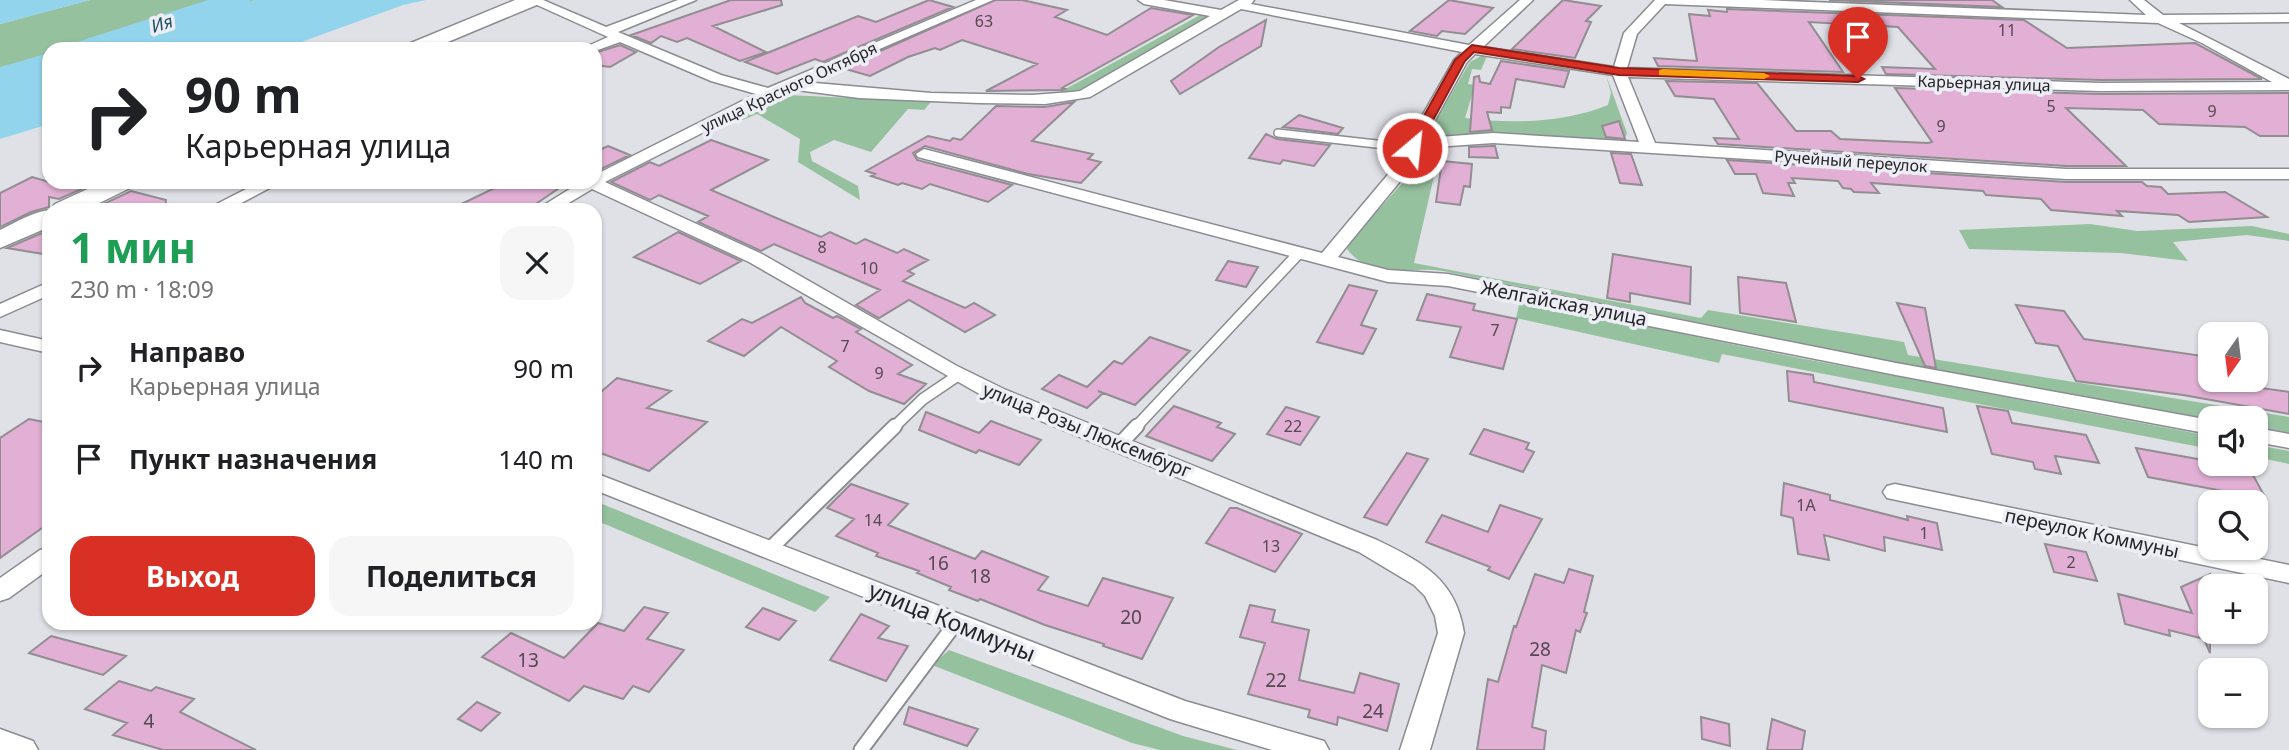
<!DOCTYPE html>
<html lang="ru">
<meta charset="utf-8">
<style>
body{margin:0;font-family:"Noto Sans",sans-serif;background:#f6f6f6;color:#202124;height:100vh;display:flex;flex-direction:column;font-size:26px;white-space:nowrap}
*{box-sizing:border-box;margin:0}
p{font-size:23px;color:#757577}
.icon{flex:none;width:38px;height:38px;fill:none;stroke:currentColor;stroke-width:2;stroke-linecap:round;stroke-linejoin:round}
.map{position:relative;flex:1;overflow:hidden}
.details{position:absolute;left:42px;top:203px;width:560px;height:427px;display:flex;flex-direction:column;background:#fff;border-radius:21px;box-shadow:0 2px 5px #0004}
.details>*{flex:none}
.guide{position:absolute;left:42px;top:42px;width:560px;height:147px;border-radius:21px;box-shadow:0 2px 5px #0004;background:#fff;color:#202124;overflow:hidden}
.needle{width:46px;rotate:194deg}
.buttons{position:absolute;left:2198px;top:322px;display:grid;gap:14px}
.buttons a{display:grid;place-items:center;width:70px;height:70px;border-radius:14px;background:#fff;box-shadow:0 2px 5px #0004;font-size:35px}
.pin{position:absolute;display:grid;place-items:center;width:60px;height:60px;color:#fff;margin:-72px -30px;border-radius:50% 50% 50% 0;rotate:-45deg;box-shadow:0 0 7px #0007}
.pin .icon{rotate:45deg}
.me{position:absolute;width:77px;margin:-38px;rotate:28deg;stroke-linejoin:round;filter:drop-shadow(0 0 5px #0008)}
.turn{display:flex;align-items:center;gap:24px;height:147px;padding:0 28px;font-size:32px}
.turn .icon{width:91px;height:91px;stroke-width:2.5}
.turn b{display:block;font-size:49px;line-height:60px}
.round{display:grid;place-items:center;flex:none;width:74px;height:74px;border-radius:21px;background:#f6f6f6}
.headline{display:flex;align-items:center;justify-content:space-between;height:119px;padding:0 28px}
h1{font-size:42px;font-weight:700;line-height:52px;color:#1e9e55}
.button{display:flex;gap:14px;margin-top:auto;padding:14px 28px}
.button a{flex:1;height:80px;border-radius:21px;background:#d93025;color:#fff;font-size:28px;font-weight:700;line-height:80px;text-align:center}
.button a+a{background:#f6f6f6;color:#202124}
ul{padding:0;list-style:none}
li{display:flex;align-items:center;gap:21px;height:91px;padding:0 28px}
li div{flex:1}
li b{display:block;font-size:26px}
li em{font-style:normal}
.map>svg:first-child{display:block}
.green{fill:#96c19f}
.water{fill:#92d4ec}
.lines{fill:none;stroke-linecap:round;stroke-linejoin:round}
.river{fill:#92d4ec;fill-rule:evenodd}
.building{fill:#e1b0d4;stroke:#928d91;stroke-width:2}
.lane-far2-casing{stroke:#8b8c92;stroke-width:10}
.lane-far1-casing{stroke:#8b8c92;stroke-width:13}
.lane-casing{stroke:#8b8c92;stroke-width:17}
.street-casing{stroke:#8b8c92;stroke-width:3}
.secondary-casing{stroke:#8b8c92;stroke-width:3}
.lane-far2{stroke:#fff;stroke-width:7}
.lane-far1{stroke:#fff;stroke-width:10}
.lane{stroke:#fff;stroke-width:13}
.street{fill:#fff;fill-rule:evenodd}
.secondary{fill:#fff;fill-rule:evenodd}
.route{fill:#d93025;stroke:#8d1f18;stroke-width:2}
.slow{fill:#f59e0b}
.labels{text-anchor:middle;stroke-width:7;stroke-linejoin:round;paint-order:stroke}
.number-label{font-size:16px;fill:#544853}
.far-street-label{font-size:16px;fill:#252528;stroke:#edeef5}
.far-water-label{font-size:18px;font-style:italic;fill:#1b5263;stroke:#edeef5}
.street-label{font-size:19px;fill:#252528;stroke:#edeef5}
.near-number-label{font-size:19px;fill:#544853}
.near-street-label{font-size:23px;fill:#252528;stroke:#edeef5}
</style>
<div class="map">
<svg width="2289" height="750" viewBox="0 0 2289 750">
<rect width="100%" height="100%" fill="#e0e1e7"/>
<path class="green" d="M90,0h165l-67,26 -86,23h-53v14l-49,12v-51z
M1202,14l5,2 -2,6 -133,72 -21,3z
M1481,56h6l-6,14 -9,-1 -4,15 7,1 -10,33c47,6 99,5 143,-13l3,-12 -5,-18 21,58 -2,5 -16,3 -183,-4 44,-75z
M789,95l142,7 -7,8 -16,-1 -37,43 -37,-12 -24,12 2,9 46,25 2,14 -62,-38 2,-23 -43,-25 -19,8 2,-13 24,-10z
M1440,150l-26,113 287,55 7,-8 196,32 4,13 381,62v16l-33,-6v-9l-46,1 -306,-55 -461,-93c-32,-5 -73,9 -96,-22l2,-6 71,-80z
M2090,224l47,7 115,-5 37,8v7l-42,-6 -74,7 15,19 -67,-8 -152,-4 -10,-19z
M1520,301l285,58 405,77v13l-488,-95 -3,9 -203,-45z
M2256,445l33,6v13l-33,-7z
M595,501l235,96 -15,15 -220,-92z
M949,650l234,86 54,14h-77l-28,-7 -200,-78z"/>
<path class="water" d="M0,0h90l-90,24z
M255,0h171l-23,5 -121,44h-180l86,-23z
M49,63v61l-49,15v-64z"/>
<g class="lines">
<path class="river" d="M208,0h43l-4,6 -129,43h-45l4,-7z
M49,53v19l-49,16v-21z"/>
</g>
<path class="building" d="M731,0h50l1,5 -69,21 53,26 -26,9 -53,-23 -10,4 -16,-6 -10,7 -20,-8z
M929,0l24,7 -130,55 -8,-3 -38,15 -32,-12 113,-46 18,6z
M995,0h27l45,10 -12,7 52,18 44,-27 42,7 -131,73 3,1 -3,1 -76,1 51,-27 -75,-24 -22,10 -5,-2 -27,9 -38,19 -28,-8z
M1449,0l44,8 -28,26 -23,-3 -5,5 -27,-5z
M1563,0l38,6 -15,15 5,1 -16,36 -63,-9z
M1829,0h163l10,7z
M1727,9l297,11 43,28 128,-5 67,36 -161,1 -215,-6 -4,-7 53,2 -37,-42 -89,-5 34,50 -185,-6 -4,-8 43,3 -8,-47 21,2 -2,-6 19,2z
M1266,20l-5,26 -81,48 -9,-13 48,-34z
M620,45l16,7 -26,15 -15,-2v-12z
M1501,61l68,10 -5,16 -48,-8 -6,29 -9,-1v6l-14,-1 5,18 -22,2 4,-55 5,-1 1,6 10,2z
M1666,81l91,2 39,48h35l9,8 88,4 4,-1 -37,-54 206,6 188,-1v43h-29l-15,-9 -86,-3 -16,-14 -77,-2 60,58h-60l-348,-22 -4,-6 25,1 -25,-40 -39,-3z
M1074,102l-42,39 61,13 -5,5 13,3 -20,21 -53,-9 -103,-28 -12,7 4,7 95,25 -24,17 -58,-18 -8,5 -20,-6 -4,2 -27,-9 4,-2 -9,-3 62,-35 22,5 3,-3 8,2 35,-34 49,1z
M1299,115l44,13 -5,6 -55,-7z
M1619,121l6,18 -19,-2 -4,-11z
M1266,134l11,5 53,6 -16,21 -31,-6 -3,4 -31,-6z
M711,140l57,20 -57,30 110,47 9,-5 26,12 9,-5 32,14 7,-4 24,11 -20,11 6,3 -11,7 62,27 9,-5 21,12 -30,17 -56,-32 -30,18 -23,-13 24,-15 -106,-46 -13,7 -63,-29 10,-6 -49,-21 -9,5 -39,-18 39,-20 9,4z
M608,146l22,9 -35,17v-20z
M1493,146h2l3,12 -29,-1v-10z
M1611,153l20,1 11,31 -22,-2z
M1727,160l339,22h76l5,4 14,1 7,7 57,-2 42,25 -78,5 -11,-7 -61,-4 5,5 -71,-6 -10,-11 -55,-4 -3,-4 -112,-8 8,10 -25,-1 -3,-3 -8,-1 -5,-7 -46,-3 3,5h-7l6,13 -31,-3 -7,-19h-21z
M1442,161l30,3 -2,23 -6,-1 -4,19 -24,-3z
M32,177l17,5 44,2 -34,15 -10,-2v10l-18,5 -31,15v-34z
M507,182h61l-41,28h-78z
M131,191l35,9 -1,10h-52l-16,-3z
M49,230v25l-42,-7z
M678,232l63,29 -41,23 -66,-27z
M1613,254l78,13 -1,37 -60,-11v9l-23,-4z
M1228,261l30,6 -12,20 -30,-7z
M1738,277l48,6 10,39 -56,-9z
M1349,285l28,6 -16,34 15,4 -13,25 -46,-12z
M1427,294l48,10 -2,6 44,9 -14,50 -53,-12 11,-30 -44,-7z
M801,297l4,6 28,15 4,-2 24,13 -5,3 56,33 -14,9 28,10 -22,20 -35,-13 -40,-24 8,-6 -56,-34 -37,29 -36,-15 34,-22 10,4z
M1897,303l28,5 11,60 -11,-2z
M2016,305l48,6 20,28 126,18v24l79,11v22l-106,-19 -107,-14 -18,-35 -22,-3z
M1150,337l40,14 -55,54 -37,-14 5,2 -16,15 -45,-19 17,-14 28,12 27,-26 8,3z
M1787,371l26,4 1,7 129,26 4,24 -158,-31z
M617,378l54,13 -24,17 60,14 -58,49 -54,-20v-54z
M1174,406l47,17 -4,4 18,7 -23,27 -66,-25z
M1977,406l31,5 4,12 74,12 13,28 -44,-7 6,18 -26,-5 -2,-7 -41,-8z
M1286,407l33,10 -19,28 -33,-11z
M926,412l53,21 12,-12 50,19 -22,25 -40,-15 -3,3 -57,-23z
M29,419l20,4v100l-49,35v-120z
M1484,429l45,14 -3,6 8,3 -11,20 -53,-18z
M2136,448l67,12 2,4h42l19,35 -118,-22z
M1407,453l21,6 -41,66 -23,-8z
M1784,483l46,12v5l78,20 -1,-4 30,7 5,27 -58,-13 1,14 -61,-16 5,25 -31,-6 -5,-36 -12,-3z
M851,484l57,20 -20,21 87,34 7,-8 66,26 -10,13 50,16 15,-28 70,20 -31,61 -39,-13 1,-2 -59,-19 -65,-26 -2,2 -29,-11 2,-3 -34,-14 2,-2 -43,-15 2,-3 -42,-17 18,-17 -27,-11z
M1500,505l42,14 -33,60 -21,-9 2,-3 -64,-25 16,-27 46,17z
M1230,508h7l65,26 -27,38 -69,-29z
M2045,544l41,8 11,29 -43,-9z
M1569,569l24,7 -9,36 3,1 -7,19 -4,-2 -10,43 -24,-8 -10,62 14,4 -2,19h-67l11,-71 10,3 16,-56 2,1 19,-53 29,9z
M2210,574v79l-6,-14 -35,-9 1,6 -45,-12 -7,-30 74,19 -11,-26z
M1250,605l25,5 -3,12 37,8 -10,50 55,13 6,-20 39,11 -12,47 -49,-14 -1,8 -29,-8 2,-7 -62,-16 17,-51 -25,-6z
M644,607l24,6 -21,26 37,11 -35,42 -16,-6 -10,13 -39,-13 -15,15 -87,-44 29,-24 53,25 34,-35 26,8z
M763,608l33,13 -17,19 -33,-13z
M861,614l28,12 -11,12 30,8 -22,35 -56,-21z
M51,636l75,20 -23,19 -74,-22z
M119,681l32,10 5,-4 38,12 -14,13 76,38h-93l-50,-15 14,-12 -42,-14z
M477,702l23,11 -19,18 -23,-12z
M909,707l69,22 -11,17 -63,-22z
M1701,717l28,7 1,22 -28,-7z
M1772,719l33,12 -3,19h-35z"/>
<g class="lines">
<g class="lane-far2-casing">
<path id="lane-far2" d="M1278,133l134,15"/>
</g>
<g class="lane-far1-casing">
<path id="lane-far1" d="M893,428l30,-29 34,-23
M1135,428l164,-175"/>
</g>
<g class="lane-casing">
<path id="lane" d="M1120,444l17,-18
M770,549l125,-123
M861,750l94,-126"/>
</g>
<g class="street-casing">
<path id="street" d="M526,0h17l63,27 72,-27h18l-78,32 103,43 47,13 208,-88h17l-190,82 128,11 101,2 40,-3 8,-1 130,-75 -66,-12 -6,-4h26l57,10 18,-10h15l-3,4 218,41 51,-45h13l-50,47 131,20 10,-34 31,-33h107l384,15 -16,-15h14l19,15 126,-1v8l-110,1 110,56v11l-188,1 -473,-14 27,66 411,26h223v10h-223l-573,-36 -72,5 -6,15 -77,94 50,13 60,4 448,89 314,57v14l-314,-59 -448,-89 -60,-4 -470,-125 -2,-3 8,-5 398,104 79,-94 5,-15 48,-84 8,-8 -221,-43 -151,88 -45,7 -66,-1 -120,-5 -70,-9 -184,93 157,72 195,112 49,24 371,150c45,22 79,39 87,93l-34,117h-30l38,-117 -3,-17 -10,-20 -11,-11 -55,-33 -369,-152 -241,-138 -157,-73 -35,21h-21l45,-28h14v-7l161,-81 -45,-13 -91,-39 -25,9v-2h-14l27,-12zM1665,4l493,19 44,20 70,39 -171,1 -474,-15 10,-34zM1475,54l138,21 26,67 -146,-9 -68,5 42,-76z
M260,182h21l-53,28h-23z
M49,282v13l-49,22v-13z
M0,330l49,11v12l-49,-11z
M2256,428l33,6v14l-33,-6z
M595,473l590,228 139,40 5,9h-57l-102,-31 -575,-229z
M1895,484l394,81v18l-402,-85 -4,-6 4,-6z
M49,547v22l-40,29 -9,3v-23l40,-28z
M0,729l33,12 5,9h-38z"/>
</g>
<g class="secondary-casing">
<path id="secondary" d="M515,0h26l-2,4 -108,45h-28l3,-4z
M103,182h33l-4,5 -47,23h-36v17l-49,21v-18c16,-8 34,-19 51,-20l4,-6z"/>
</g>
<use href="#lane-far2" class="lane-far2"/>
<use href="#lane-far1" class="lane-far1"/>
<use href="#lane" class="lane"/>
<use href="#street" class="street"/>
<use href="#secondary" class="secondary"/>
</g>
<path class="route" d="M1472,45l147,23 239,8 6,3 -6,3 -239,-7 -145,-23 -9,9 -47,87 -10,3 -2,-3 49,-88z"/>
<path class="slow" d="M1663,69l101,4 6,3 -6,3 -105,-4v-5z"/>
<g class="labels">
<g class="number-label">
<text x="984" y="27">63</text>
<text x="2007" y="36">11</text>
<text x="2051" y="112">5</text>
<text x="2212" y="117">9</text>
<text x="1941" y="132">9</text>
<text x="822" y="253">8</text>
<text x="869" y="274">10</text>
<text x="1495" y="336">7</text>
<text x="845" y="352">7</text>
<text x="879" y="379">9</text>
<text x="1293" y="432">22</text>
<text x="1806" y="511">1А</text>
<text x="873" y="526">14</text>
<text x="1924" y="539">1</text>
<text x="1271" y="552">13</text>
<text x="2071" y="568">2</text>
</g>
<g class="far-street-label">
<text transform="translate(1984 83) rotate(2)" y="6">Карьерная улица</text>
<text transform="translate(789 87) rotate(-25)" y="6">улица Красного Октября</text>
<text transform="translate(1851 161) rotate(4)" y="6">Ручейный переулок</text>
</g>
<g class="far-water-label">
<text transform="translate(162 24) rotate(-18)" y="6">Ия</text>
</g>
<g class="street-label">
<text transform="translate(1564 303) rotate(11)" y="7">Желгайская улица</text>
<text transform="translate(1087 430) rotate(22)" y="7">улица Розы Люксембург</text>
<text transform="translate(2092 533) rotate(12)" y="7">переулок Коммуны</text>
</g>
<g class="near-number-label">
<text x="938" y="570">16</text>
<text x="980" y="583">18</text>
<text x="1131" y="624">20</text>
<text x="1540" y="656">28</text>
<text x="528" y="667">13</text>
<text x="1276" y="687">22</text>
<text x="1373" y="718">24</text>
<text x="149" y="728">4</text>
</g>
<g class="near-street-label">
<text transform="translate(952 622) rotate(22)" y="8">улица Коммуны</text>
</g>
</g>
</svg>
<div class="buttons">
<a><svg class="needle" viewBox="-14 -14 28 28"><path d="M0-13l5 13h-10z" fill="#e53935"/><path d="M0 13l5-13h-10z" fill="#757577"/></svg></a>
<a><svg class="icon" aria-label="sound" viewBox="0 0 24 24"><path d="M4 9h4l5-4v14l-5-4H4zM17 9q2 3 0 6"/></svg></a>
<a><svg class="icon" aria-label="search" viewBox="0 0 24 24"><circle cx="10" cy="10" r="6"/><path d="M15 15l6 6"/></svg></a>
<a>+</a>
<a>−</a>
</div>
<div class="pin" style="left:1858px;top:79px;background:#d93025"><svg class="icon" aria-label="arrive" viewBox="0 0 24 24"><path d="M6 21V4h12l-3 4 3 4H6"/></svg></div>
<svg class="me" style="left:1412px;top:148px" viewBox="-20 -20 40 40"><circle r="17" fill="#d93025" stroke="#fff" stroke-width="3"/><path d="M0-11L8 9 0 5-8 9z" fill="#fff"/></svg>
<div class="guide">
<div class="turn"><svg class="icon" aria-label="right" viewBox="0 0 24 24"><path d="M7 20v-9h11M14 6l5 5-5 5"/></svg><div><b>90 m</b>Карьерная улица</div></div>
</div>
<section class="details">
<div class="headline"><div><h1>1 мин</h1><p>230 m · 18:09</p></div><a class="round"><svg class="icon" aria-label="close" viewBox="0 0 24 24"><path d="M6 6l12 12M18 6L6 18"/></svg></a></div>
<ul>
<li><svg class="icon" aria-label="right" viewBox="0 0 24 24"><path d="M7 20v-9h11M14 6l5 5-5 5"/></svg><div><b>Направо</b><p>Карьерная улица</p></div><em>90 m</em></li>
<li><svg class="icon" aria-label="arrive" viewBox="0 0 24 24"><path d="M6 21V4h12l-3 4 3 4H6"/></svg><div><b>Пункт назначения</b></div><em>140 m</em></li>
</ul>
<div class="button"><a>Выход</a><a>Поделиться</a></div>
</section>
</div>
